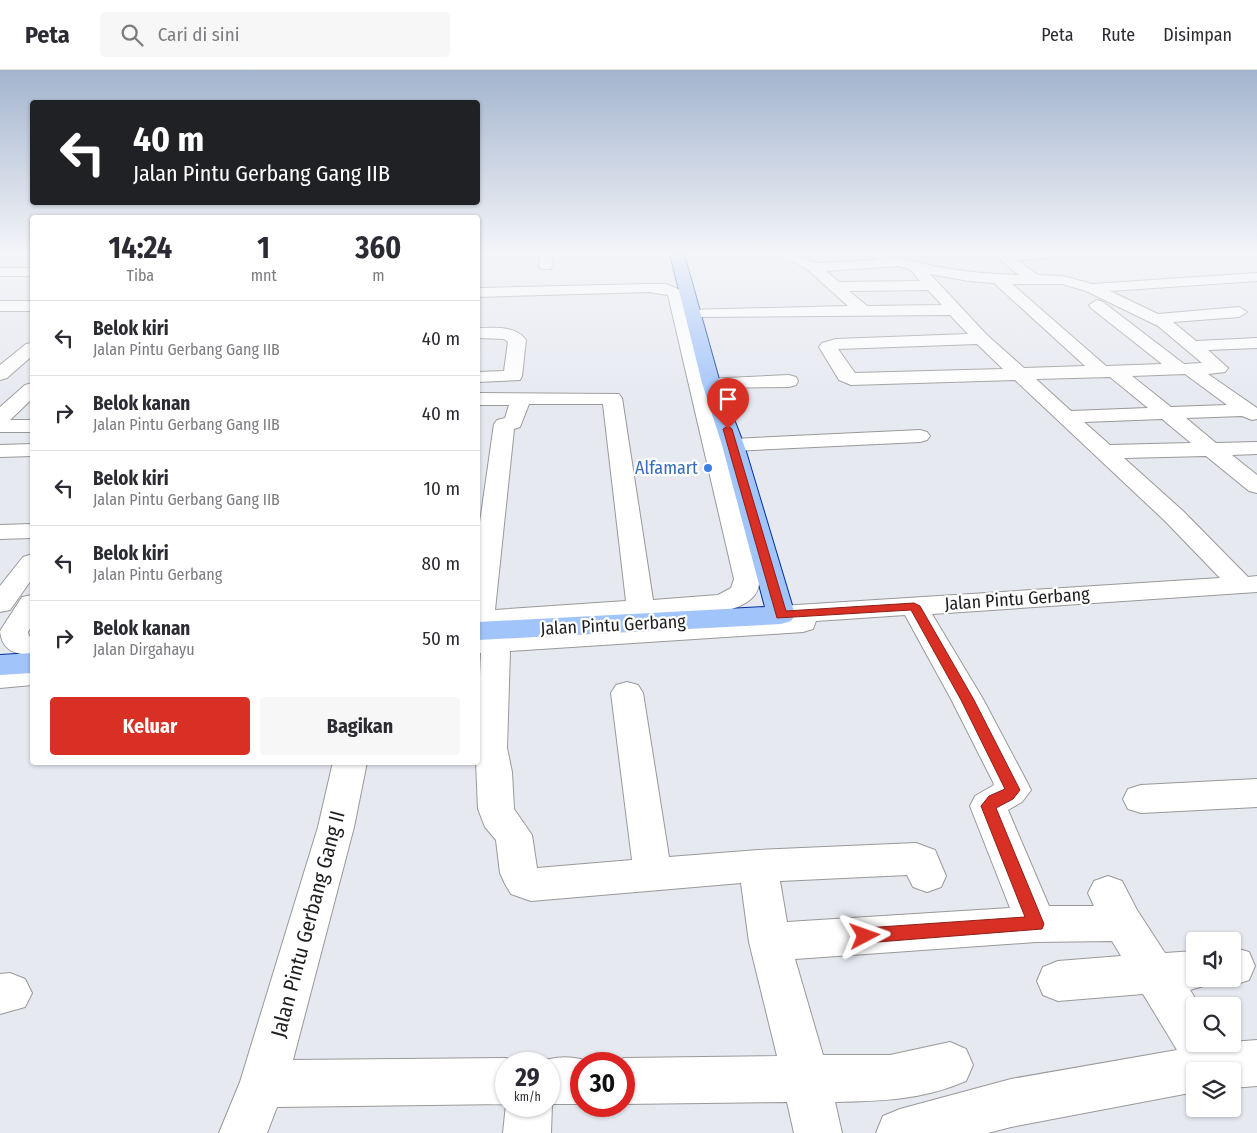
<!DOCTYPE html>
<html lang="id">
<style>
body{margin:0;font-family:"Fira Sans Condensed",sans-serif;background:#f7f7f7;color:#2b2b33;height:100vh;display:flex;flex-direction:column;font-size:19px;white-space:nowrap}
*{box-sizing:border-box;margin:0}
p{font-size:16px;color:#7c7c81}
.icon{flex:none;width:28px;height:28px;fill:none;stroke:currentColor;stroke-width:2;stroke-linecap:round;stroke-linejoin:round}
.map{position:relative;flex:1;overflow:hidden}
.sheet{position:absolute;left:30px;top:145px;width:450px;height:550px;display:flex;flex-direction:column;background:#fff;border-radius:5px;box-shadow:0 1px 4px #0004}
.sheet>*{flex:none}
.top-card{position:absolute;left:30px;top:30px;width:450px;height:105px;border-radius:5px;box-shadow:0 1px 4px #0004;background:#202124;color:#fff;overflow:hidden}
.tools{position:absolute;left:1186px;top:862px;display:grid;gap:10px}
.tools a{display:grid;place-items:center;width:55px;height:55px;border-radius:5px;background:#fff;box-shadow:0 1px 4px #0004;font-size:25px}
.speed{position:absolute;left:495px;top:982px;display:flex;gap:10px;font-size:25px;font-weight:700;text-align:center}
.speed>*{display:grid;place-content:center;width:65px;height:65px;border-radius:50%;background:#fff;box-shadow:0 1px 4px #0004;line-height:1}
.speed small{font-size:12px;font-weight:400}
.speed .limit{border:8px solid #d22;background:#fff;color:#111}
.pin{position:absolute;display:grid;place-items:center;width:42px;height:42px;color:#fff;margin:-51px -21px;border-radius:50% 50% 50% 0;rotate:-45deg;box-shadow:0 0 5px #0007}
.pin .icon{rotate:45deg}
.me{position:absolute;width:55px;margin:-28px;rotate:86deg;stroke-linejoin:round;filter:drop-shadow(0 0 4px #0008)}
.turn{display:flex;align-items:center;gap:18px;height:105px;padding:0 20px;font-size:22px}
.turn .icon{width:65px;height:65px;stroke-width:2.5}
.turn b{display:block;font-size:35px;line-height:42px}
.eta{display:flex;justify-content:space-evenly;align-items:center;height:85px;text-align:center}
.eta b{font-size:30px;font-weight:700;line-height:35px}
.primary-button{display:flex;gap:10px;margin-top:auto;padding:10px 20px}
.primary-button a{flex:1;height:58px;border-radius:5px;background:#d93025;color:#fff;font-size:20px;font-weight:700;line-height:58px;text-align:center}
.primary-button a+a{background:#f7f7f7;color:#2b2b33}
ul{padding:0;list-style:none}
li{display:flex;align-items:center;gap:15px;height:75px;padding:0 20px;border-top:1px solid #e1e1e2}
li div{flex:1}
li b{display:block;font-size:19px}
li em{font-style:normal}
header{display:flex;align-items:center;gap:30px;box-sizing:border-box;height:70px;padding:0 25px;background:#fff;border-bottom:1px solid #e1e1e2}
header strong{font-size:24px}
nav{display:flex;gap:28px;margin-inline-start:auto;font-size:18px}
.search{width:350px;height:45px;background:#f7f7f7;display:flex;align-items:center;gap:12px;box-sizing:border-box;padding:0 18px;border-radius:5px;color:#7c7c81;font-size:19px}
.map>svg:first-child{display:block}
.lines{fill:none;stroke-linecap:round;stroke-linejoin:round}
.minor-casing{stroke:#999;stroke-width:2}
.major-casing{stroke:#032f98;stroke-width:2}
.minor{fill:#fff;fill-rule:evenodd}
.major{fill:#a1c4fa;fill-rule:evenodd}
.route{fill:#d93025;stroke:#8d1f18}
.shop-dot{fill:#3f7fe0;stroke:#fff;stroke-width:2}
.labels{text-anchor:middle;stroke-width:4.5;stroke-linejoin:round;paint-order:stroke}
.shop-label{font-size:18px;fill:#366cbe;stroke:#fff;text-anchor:end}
.street-label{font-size:18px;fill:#1f1f1f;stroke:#fff}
.near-street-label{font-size:21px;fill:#1f1f1f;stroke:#fff}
</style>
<header>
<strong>Peta</strong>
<div class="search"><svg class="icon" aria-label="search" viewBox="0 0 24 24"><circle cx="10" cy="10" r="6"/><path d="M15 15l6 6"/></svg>Cari di sini</div>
<nav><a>Peta</a><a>Rute</a><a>Disimpan</a></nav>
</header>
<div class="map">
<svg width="1257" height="1063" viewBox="0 0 1257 1063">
<rect width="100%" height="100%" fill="#e6e9f0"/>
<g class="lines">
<g class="minor-casing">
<path id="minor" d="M540,184h14l-3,15h-10l-2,-3z
M780,184h17l18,9 63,-3 -11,-6c20,-1 34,5 53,9 33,8 66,11 99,12l-20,-16v-5h57l-7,4 -32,2 21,15 25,1 29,8 165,-11v8l-147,10 48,23 81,-7 8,5 -8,5 -66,5 23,19 61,-3v10l-49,2 20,18 -3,4 -17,2 49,34v11l-5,1 -10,-4 -56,2 30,25 41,-1v12l-25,1 25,20v18l-8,-2 -43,-35 -82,2 59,53 65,66 9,-1v16l-325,22 51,85 44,83 4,8 -9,12 -14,8 41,96h45l-6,-13 6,-12 14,-5 14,5 15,29 28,43 30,-2v28h17l-2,5 -20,6 10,16h-5v38h37v-2l25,-2v46l-25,2v-17h-37v21l-184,35 -23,6h-112l7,-17 17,-7 111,-30 166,-29 -34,-56 -85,7 -15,-6 -6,-14 6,-14 15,-6 63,-5 -9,-15 -76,1 -241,17 28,96h67l60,-13 16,7 7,16 -7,16c-44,19 -84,20 -131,21l7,31h-48l-7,-31 -163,2v-40h-15l15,-6 153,-2 -28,-114 -8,-59 -210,18 -20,-7 -6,-10 -5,-11 -4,-33 -11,-13 -7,-18 -2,-47 5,-109h-3v-117l16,-112 3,-4 8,-2 4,-13h-31v-12l141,1 3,4 31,202 65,-5 13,-7 3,-9 -66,-284 -19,-3 -171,5v-9l171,-4h17l14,6 7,20 161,-4 -40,-36zM899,196l12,4 9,11 -81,1 -13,-11zM930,204l39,7 25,2 91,83 -61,2 -37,-33zM1012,214h50l24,7 72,35 44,37 -18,1 -81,-62 -6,-2 -8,5 2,3 71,56 -56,2zM928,220l14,15 -75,1 -18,-15zM950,245l18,19 -132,5 -14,4 -3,4 20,33 12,5 164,-5 150,141 55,57 -439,28 -10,3 -3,7 -111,7 -1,-7c27,-2 77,2 97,-19 5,-5 6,-12 7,-18l-35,-130 8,2 187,-9 7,-2 3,-4 -3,-4 -7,-2 -187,9 -10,4 -15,-55 81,-1 7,-2 2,-4 -2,-4 -7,-2 -83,4 -17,-62zM977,274l26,25 -148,4 -17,-24zM1185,304l42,31 -56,2 -39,-31zM1110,307l38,31 -77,3 -35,-32zM529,334h74l23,197 -131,9 19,-181 6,-2zM1162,349l29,24 -81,2 -26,-23zM905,545l46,84 42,83 1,3 -19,11 -5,10 40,102 -223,14 -7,-41 127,-6 6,12 14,5 14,-5 5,-11 -11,-26 -19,-7 -158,7 -89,7 -26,-164 -5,-8 -11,-3 -11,3 -5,8 21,167 -95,8 -5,-33 -18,-26 -2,-37 -5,-24 3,-97 293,-19 10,-3 3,-8zM628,548l2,7 -119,8 -2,-6z
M0,198h32v8h-32z
M0,231h32v10h-32z
M478,258c16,0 37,-3 48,12l-4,36 -2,4 -42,2v-10l26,-1 4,-29 -4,-3 -26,-1z
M32,273v13l-25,22 -7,2v-15l26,-21z
M32,313v16l-22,21h22v12h-32v-25l25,-22z
M32,374v12l-32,1v-12z
M32,454v14l-32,1v-14z
M32,484v25l-22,31 -10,2v-26l23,-29z
M32,525v30l-4,7 1,4 3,1v18c-17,-1 -30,-4 -32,-24l22,-34z
M32,595v20l-32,3v-20z
M333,692h34l-13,65 -61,233 213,-2 15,6h-15v42h43v-42h-15c21,-9 41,-9 62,0h-15v40h-29l-1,29h-48l3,-29 -229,3 -10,26h-48l21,-51 78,-255z
M1257,709v28l-116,6 -13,-4 -5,-10 5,-10 13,-4z
M1232,877l17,5 6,14 -6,14 -15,5 -17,-6h15z
M10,903l15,6 7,14 -7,14 -25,7v-40z"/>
</g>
<g class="major-casing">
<path id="major" d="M670,184h14l36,129 24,62 51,170 -4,6 -10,3 -303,16v-18l287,-15 -43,-162 -20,-62z
M32,583v20l-32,2v-20z"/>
</g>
<use href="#minor" class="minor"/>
<use href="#major" class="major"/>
</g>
<linearGradient id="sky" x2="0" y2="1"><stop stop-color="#a3b4ce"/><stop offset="0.55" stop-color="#f4f5f8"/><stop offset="1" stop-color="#f4f5f8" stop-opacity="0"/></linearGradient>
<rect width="1257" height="333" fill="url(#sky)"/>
<path class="route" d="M728,356l4,3 54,182 128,-8 6,3 54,94 46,90 -7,9 -17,9 48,116 -2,5 -177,14 -6,-2 -3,-5 3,-6 6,-2 160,-11 -44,-111 8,-10 16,-7 -44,-89 -50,-90 -134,8 -54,-189z"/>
<circle class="shop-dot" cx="708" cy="398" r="5"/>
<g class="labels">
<g class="shop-label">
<text x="698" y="404">Alfamart</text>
</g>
<g class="street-label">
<text transform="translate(1017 529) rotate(-4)" y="6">Jalan Pintu Gerbang</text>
<text transform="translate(613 555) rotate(-3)" y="6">Jalan Pintu Gerbang</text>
</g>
<g class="near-street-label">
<text transform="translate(308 854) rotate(-75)" y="7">Jalan Pintu Gerbang Gang II</text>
</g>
</g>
</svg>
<div class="tools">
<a><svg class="icon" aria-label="sound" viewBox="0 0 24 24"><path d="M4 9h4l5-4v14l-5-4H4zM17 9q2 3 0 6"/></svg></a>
<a><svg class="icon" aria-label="search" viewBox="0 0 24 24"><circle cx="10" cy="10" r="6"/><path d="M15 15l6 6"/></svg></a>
<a><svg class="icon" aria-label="layers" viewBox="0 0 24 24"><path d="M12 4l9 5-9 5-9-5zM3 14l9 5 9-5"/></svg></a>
</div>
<div class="speed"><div>29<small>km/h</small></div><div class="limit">30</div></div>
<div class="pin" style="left:728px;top:359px;background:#d93025"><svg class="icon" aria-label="arrive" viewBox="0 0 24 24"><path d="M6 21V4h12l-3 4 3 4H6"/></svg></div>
<svg class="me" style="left:865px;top:866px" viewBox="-20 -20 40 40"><path d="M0-17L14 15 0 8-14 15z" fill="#d93025" stroke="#fff" stroke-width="4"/></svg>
<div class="top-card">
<div class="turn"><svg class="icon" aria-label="left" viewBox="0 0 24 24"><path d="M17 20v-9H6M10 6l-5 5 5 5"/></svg><div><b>40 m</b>Jalan Pintu Gerbang Gang IIB</div></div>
</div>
<section class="sheet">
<div class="eta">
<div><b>14:24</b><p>Tiba</p></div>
<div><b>1</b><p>mnt</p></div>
<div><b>360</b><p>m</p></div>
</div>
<ul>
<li><svg class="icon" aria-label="left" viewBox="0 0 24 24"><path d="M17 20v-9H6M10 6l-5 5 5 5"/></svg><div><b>Belok kiri</b><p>Jalan Pintu Gerbang Gang IIB</p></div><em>40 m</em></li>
<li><svg class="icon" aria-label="right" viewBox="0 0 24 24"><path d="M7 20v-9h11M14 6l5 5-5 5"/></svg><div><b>Belok kanan</b><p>Jalan Pintu Gerbang Gang IIB</p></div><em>40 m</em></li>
<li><svg class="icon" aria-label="left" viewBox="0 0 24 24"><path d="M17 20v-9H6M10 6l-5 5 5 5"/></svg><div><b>Belok kiri</b><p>Jalan Pintu Gerbang Gang IIB</p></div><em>10 m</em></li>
<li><svg class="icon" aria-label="left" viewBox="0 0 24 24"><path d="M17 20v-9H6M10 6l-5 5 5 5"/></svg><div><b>Belok kiri</b><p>Jalan Pintu Gerbang</p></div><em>80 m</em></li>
<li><svg class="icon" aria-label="right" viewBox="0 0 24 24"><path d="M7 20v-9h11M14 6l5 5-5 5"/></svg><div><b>Belok kanan</b><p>Jalan Dirgahayu</p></div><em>50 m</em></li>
</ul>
<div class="primary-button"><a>Keluar</a><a>Bagikan</a></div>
</section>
</div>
